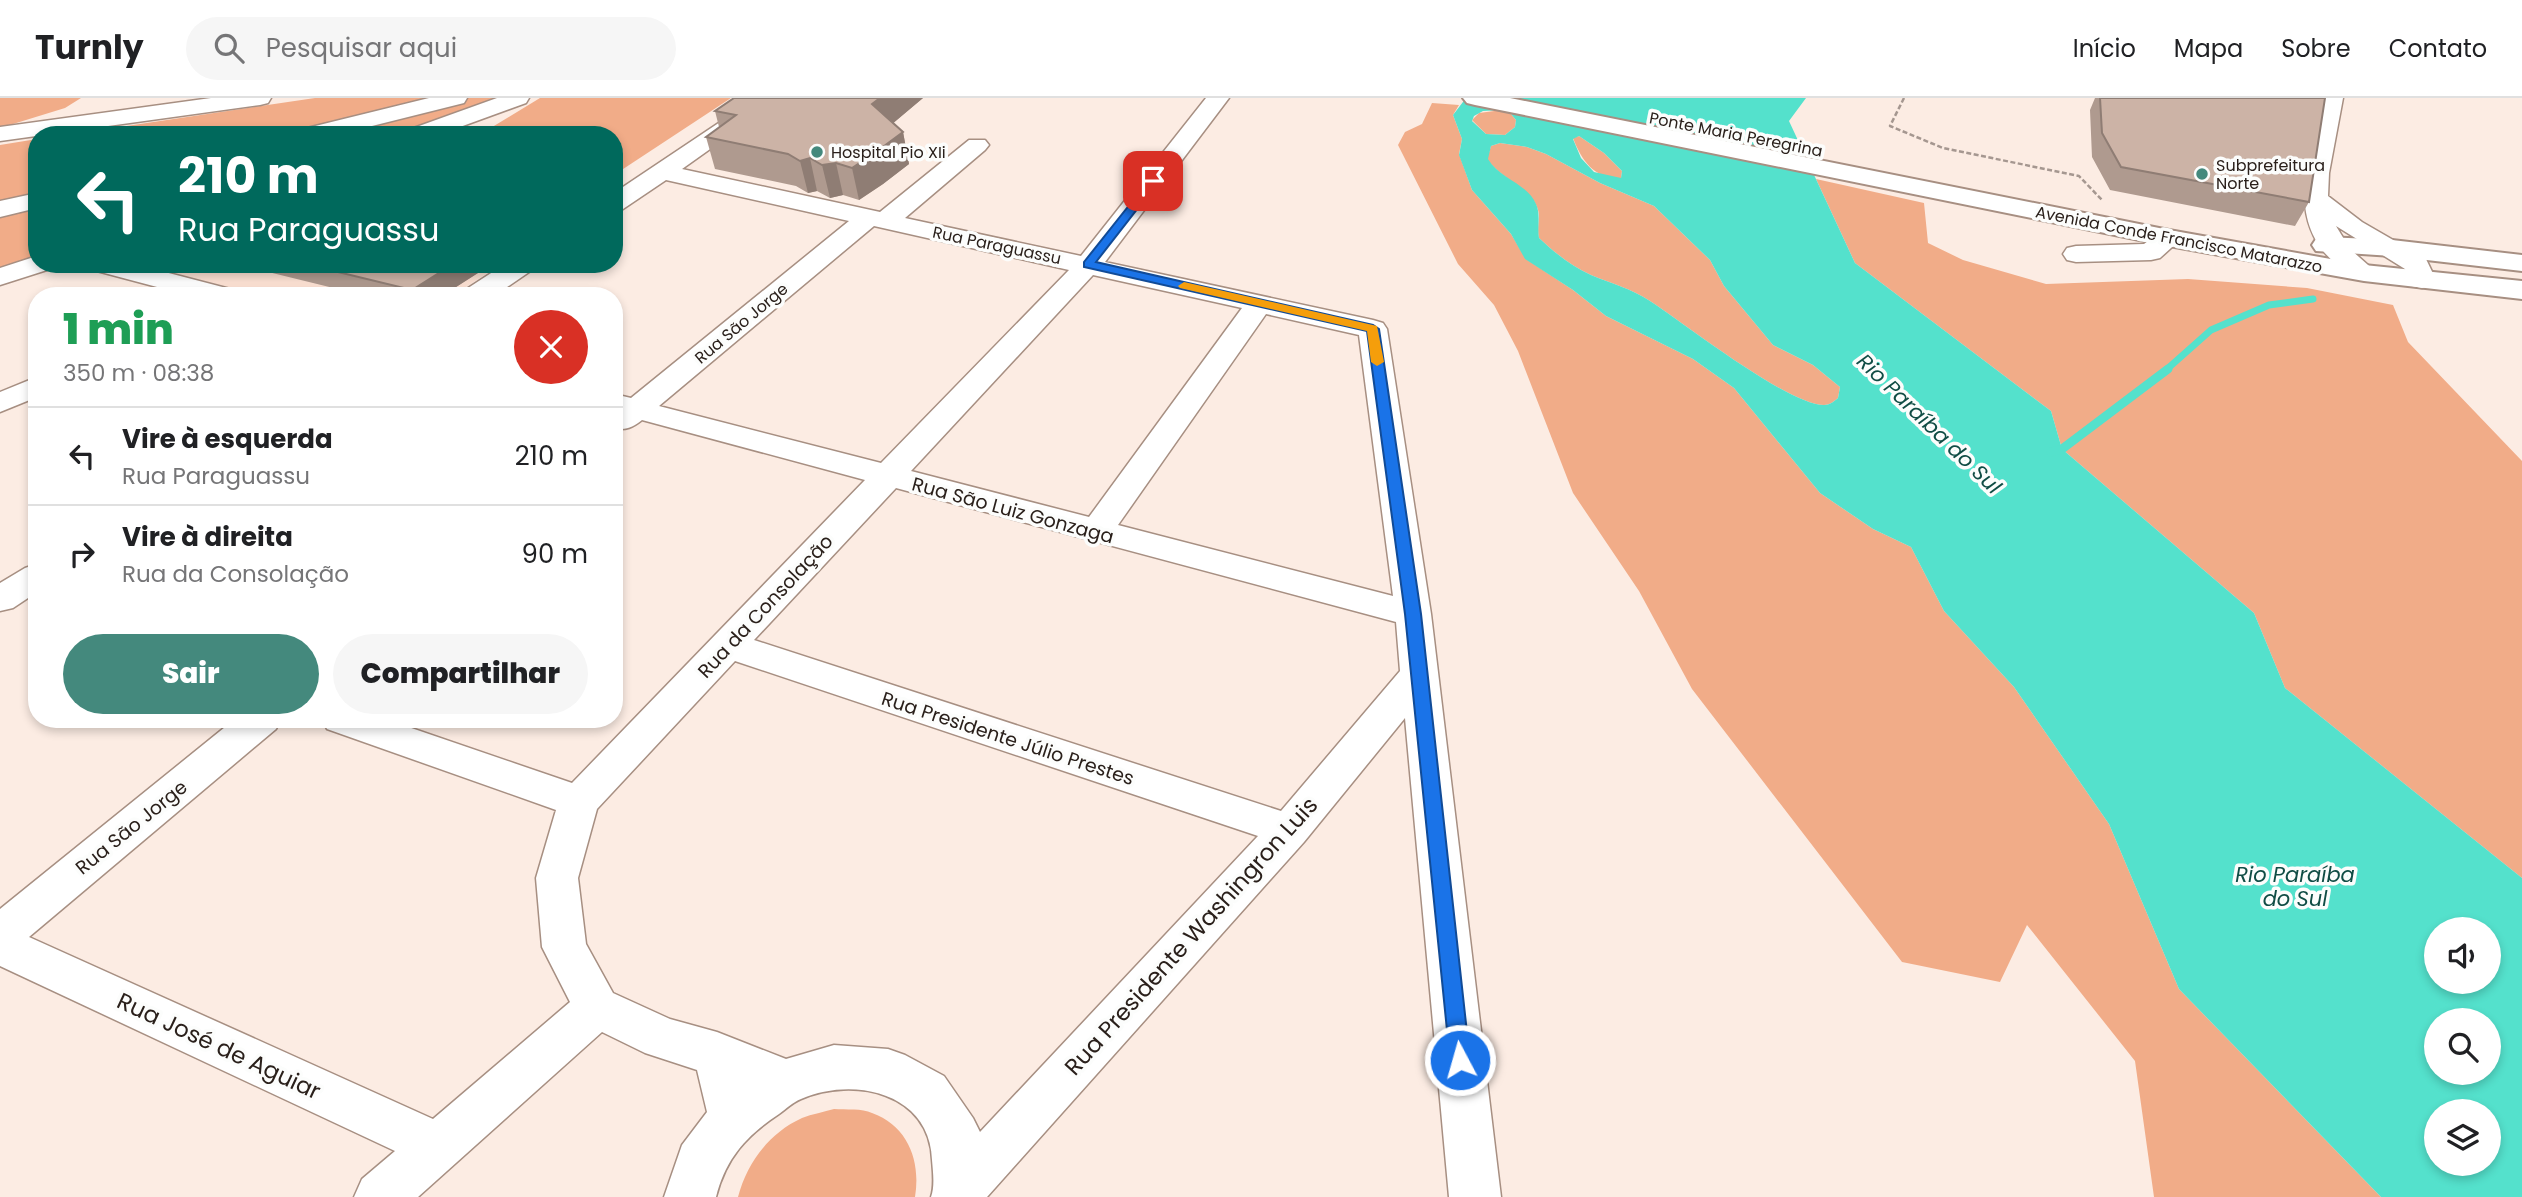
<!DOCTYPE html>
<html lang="pt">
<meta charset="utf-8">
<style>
body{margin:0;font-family:Poppins,sans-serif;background:#f6f6f6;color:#202124;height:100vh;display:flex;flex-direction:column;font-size:26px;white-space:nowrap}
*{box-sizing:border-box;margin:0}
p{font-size:23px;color:#757577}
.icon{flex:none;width:38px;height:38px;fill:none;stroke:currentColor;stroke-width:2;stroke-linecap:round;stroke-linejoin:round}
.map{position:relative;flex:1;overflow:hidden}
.drawer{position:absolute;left:28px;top:189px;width:595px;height:441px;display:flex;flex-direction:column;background:#fff;border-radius:28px;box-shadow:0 4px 10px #0003}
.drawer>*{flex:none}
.banner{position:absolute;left:28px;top:28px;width:595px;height:147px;border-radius:28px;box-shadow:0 4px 10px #0003;background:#00695c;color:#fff;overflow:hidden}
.buttons{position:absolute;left:2424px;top:819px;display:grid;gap:14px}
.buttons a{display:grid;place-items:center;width:77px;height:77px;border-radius:50%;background:#fff;box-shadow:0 4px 10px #0003;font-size:35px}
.pin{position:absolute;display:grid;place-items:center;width:60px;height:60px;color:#fff;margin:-30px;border-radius:14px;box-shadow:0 4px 10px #0006}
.me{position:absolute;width:77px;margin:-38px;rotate:354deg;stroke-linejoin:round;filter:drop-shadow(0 0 5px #0008)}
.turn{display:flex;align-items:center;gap:24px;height:147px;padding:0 35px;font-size:32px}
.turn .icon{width:91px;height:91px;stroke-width:2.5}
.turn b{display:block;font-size:49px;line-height:60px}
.round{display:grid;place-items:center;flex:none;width:74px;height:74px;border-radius:37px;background:#f6f6f6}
.summary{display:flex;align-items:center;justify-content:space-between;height:119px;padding:0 35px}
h1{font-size:42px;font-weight:800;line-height:52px;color:#1e9e55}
.action{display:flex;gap:14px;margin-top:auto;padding:14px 35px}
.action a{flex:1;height:80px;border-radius:42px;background:#44897d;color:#fff;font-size:28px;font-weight:800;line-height:80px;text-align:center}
.action a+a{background:#f6f6f6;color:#202124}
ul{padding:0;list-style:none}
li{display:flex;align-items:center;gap:21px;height:98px;padding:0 35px;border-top:2px solid #e0e0e0}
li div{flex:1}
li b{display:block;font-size:26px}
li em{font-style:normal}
header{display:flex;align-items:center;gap:42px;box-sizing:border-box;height:98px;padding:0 35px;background:#fff;border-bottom:2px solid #e0e0e0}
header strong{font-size:33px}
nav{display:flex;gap:38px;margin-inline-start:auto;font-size:24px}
.search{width:490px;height:63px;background:#f6f6f6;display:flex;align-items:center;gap:18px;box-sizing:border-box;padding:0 24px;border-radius:38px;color:#757577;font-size:26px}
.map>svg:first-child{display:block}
.built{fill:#fde2d4}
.green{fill:#f1ac88}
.water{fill:#54e1cc;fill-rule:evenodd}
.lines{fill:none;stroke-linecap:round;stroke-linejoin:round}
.stream-far1{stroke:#54e1cc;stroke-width:7}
.stream{stroke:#54e1cc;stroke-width:9}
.minor-casing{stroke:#a78f82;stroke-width:3}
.major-casing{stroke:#a78f82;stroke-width:4}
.path{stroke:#a59790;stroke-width:2.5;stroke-dasharray:5 2.5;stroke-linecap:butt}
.minor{fill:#fff;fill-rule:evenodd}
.major{fill:#fff;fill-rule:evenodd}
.wall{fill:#af9a8f}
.shaded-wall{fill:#8f7d74}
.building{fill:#ccb3a6;stroke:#8f7d74;stroke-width:2}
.route{fill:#1a73e8;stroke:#114b97;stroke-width:2}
.slow{fill:#f59e0b}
.poi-dot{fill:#44897d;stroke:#fcfdfc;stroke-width:2.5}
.labels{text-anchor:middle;stroke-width:7;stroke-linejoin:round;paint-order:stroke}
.far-street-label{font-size:16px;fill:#2a201b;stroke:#fcfdfc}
.far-poi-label{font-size:16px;fill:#2a201b;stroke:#fcfdfc;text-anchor:start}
.street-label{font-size:19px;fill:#2a201b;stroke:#fcfdfc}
.water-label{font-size:21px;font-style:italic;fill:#104d45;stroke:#fcfdfc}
.near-street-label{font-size:23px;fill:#2a201b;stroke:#fcfdfc}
</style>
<header>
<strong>Turnly</strong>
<div class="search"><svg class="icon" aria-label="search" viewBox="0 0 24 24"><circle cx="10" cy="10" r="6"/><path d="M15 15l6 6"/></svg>Pesquisar aqui</div>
<nav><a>Início</a><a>Mapa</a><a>Sobre</a><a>Contato</a></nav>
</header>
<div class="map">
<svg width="2522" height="1099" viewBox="0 0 2522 1099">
<rect width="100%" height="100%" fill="#fcece3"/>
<path class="built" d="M140,166h361l-49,32h-190z"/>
<path class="green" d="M0,0h81l-16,10 -65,20z
M315,0h191l-106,37h-334z
M540,0h191l-117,77v-40h-135z
M1432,5l27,2 -6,10 9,24 -3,15 13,36 39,44 15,25 47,31 33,26 87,43 41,29 86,105 53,36 38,18 33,64 70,76 95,137 70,165 202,208h-227l-19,-136 -108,-136 -27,57 -98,-20 -210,-273 -53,-98 -66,-98 -55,-142 -24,-46 -36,-41 -60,-119 7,-13 17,-8z
M1502,12l9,4 5,6 -1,7 -10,8 -19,-1 -14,-14 7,-7z
M1579,38l25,17 18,18 -1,7c-27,1 -39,-17 -48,-40z
M37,41v117l-37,13v-124z
M1500,45l27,4 19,7 54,29 54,23 56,54 14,26 49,59 40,20 27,22 -2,11c-5,4 -8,7 -14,7 -36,0 -140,-82 -174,-104 -18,-12 -40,-18 -59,-26 -20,-9 -37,-23 -52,-37 -2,-8 0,-15 0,-23 -2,-25 -39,-36 -52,-56l4,-13z
M1816,81l108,24 4,40 35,17 83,24 142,-5 119,9 86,17 15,37 114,119v417l-237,-190 -31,-75 -192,-164 -11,-38 -196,-148z
M834,1011c12,1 28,-1 38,4 36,13 49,48 43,84h-177c9,-34 31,-64 64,-79 10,-4 22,-6 32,-9z"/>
<path class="water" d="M1466,0h340l-17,23 66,142 196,148 11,38 192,164 31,75 237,190v319h-141l-202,-208 -70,-165 -95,-137 -70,-76 -33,-64 -38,-18 -53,-36 -86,-105 -41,-29 -87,-43 -33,-26 -48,-31 -14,-25 -39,-44 -13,-35 3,-16 -9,-24zM1502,12l9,4 5,6 -1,7 -10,8 -19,-1 -14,-13 2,-5 9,-5zM1579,38l25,17 18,18 -1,7 -27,-6 -13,-14 -8,-19zM1500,45l27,4 19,7 54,29 54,23 56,54 14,26 49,59 40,20 27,22 -2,11c-5,4 -8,7 -14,7 -36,0 -140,-82 -174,-104 -18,-12 -40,-18 -59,-26 -20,-9 -37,-23 -52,-37 -2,-12 2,-23 -3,-34 -8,-20 -36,-25 -48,-45l3,-13zM2436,831h52v53h-52zM2436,922h52v53h-52zM2436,1013h52v53h-52z"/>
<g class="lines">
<path class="stream-far1" d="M2166,272l45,-40 58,-25 44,-6"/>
<path class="stream" d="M2051,354l11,-3 106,-80"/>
<g class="minor-casing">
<path id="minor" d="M211,0h60l-3,5 -8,2 -260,36v-14z
M429,0h38l-3,5 -128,32h-41l4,-5z
M497,0h32l-3,5 -88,32h-34l4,-5z
M756,0h26l-100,71 198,43 89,-72h16l4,5 -4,5 -80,68 176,38 125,-158h23l-124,164 268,58 10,3 4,6 44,285 70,583h-52l-44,-479 -101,124 -317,355h-56c4,-11 2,-25 1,-37 -2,-67 -78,-84 -131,-61 -8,3 -15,10 -22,15 -33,22 -53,44 -63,83h-52l18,-52 25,-33 -10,-42 -52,-17 -43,-21 -184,165h-64l8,-18 33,-28 -395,-185v-57l235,-190h46l-5,10 -247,208 404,182 137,-117 -28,-55 -6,-69 20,-68 -229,-81 -5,-10h63l187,64 293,-303 -223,-60c-9,7 -16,11 -28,8v-34l17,4 218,-177 -183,-41 -43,29 -9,2v-18zM874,128l195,44 -188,193 -222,-57zM1093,177l149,33 -153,209 -178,-46zM1266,216l93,21 34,261 -275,-71zM896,390l500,134 4,49 -119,140 -527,-171zM735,563l523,175 -278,296 -7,-14 -29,-42 -39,-21 -17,-6 -54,-4 -48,14 -69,-27 -47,-13 -57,-26 -27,-49 -8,-66 19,-69z
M2321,0h22l-14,75 -1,23 34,26 64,37 10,21 -4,6 -10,2 -10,-2 -7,-17 -69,-43 14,23 27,24 -3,6c-17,4 -25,-5 -38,-15 -52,-44 -27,-110 -15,-166z
M37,95v15l-37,9v-16z
M2169,132l9,2 4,6 -22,20 -9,2 -75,2 -9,-2 -4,-6 4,-6 9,-2 68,-2 16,-12z
M37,158v8h14l-4,6 -47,15v-17z
M89,166h45l100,26 4,6h-47l-98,-26z
M505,166h31l-4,6 -38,26h-33l4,-6z
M37,279v20l-37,15v-20z
M37,466v28l-24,16 -13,3v-28l25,-15z"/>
</g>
<g class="major-casing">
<path id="major" d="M1463,0h47l659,132 195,35 158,16v18l-158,-18 -195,-35 -694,-141 -8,-2z
M2326,139l66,3 130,15v16l-130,-15 -76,-5 -4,-6 4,-6z"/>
</g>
<path class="path" d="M1904,0l-14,28 53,22 136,28 23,24"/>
<use href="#minor" class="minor"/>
<use href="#major" class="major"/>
</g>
<path class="wall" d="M923,0l-30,25 10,9 6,32 -26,20 -24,16 -16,-5 -13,3 -13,-7 -9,2 -12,-7 -81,-17 -9,-32 13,-10 -4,-16z
M2095,0h230l-16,104 -14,24 -185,-36 -18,-33 -2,-47z
M236,166h256l-50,32h-76z"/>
<path class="shaded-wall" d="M880,0h43l-45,38 -6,-32z
M903,34l6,32 -26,20 -24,16 -7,-32z
M810,60l7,33 -9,2 -8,-32z
M836,65l7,32 -13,3 -8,-33z
M453,166h39l-50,32h-27l-3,-6z"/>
<path class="building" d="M734,0h146l-8,6 31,28 -27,20 -24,16 -16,-5 -14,2 -12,-7 -10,3 -12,-7 -82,-17 30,-22 -21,-4z
M2100,0h225l-16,104 -188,-35 -19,-34z
M305,166h148l-41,26z"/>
<path class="route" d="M1153,80l6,3 -63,81 277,63 6,4 42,285 49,446 -3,6 -7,3 -7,-3 -3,-6 -45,-446 -38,-283 -283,-64v-5l66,-83z"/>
<path class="slow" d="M1184,184l193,44 7,36 -7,4 -6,-4 -4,-31 -187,-43 -2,-2z"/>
<g class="poi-dot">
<circle cx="817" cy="54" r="7"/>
<circle cx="2202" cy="76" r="7"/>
</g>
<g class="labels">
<g class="far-street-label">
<text transform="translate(1736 36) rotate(11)" y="6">Ponte Maria Peregrina</text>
<text transform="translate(2179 141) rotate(11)" y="6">Avenida Conde Francisco Matarazzo</text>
<text transform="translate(997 147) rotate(12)" y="6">Rua Paraguassu</text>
<text transform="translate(741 225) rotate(-40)" y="6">Rua São Jorge</text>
</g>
<g class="far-poi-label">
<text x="831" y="60">Hospital Pio XIi</text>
<text x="2216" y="73">Subprefeitura<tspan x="2216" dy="18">Norte</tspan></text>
</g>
<g class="street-label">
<text transform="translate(1013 412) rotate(15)" y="7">Rua São Luiz Gonzaga</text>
<text transform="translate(765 508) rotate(-47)" y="7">Rua da Consolação</text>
<text transform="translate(1008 640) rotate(18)" y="7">Rua Presidente Júlio Prestes</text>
<text transform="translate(131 729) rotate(-39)" y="7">Rua São Jorge</text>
</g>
<g class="water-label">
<text transform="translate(1929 326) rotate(44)" y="7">Rio Paraíba do Sul</text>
<text x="2295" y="784">Rio Paraíba<tspan x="2295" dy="24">do Sul</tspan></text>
</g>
<g class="near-street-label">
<text transform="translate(1191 838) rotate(-48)" y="8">Rua Presidente Washingron Luis</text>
<text transform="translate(219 948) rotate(25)" y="8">Rua José de Aguiar</text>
</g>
</g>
</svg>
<div class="buttons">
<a><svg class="icon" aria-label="sound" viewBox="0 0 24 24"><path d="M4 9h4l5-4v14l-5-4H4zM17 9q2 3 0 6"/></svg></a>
<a><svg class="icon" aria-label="search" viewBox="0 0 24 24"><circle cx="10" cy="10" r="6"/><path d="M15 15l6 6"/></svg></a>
<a><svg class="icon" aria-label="layers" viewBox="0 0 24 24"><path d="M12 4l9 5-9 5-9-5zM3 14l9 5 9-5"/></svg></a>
</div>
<div class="pin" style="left:1153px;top:83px;background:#d93025"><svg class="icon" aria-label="arrive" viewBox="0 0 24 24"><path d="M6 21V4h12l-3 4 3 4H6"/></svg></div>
<svg class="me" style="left:1460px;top:962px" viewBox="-20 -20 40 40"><circle r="17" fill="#1a73e8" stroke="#fff" stroke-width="3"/><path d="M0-11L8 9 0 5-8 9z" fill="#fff"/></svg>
<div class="banner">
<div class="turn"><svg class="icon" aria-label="left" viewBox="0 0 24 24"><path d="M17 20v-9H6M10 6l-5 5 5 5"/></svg><div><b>210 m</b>Rua Paraguassu</div></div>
</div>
<section class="drawer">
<div class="summary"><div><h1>1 min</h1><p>350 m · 08:38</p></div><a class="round" style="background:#d93025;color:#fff"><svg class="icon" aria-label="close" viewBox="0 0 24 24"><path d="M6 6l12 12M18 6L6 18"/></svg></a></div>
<ul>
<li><svg class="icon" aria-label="left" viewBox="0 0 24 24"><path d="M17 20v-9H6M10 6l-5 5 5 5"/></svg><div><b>Vire à esquerda</b><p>Rua Paraguassu</p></div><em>210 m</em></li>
<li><svg class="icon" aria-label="right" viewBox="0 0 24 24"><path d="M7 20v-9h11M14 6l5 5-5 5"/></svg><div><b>Vire à direita</b><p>Rua da Consolação</p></div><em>90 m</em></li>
</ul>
<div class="action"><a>Sair</a><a>Compartilhar</a></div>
</section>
</div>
